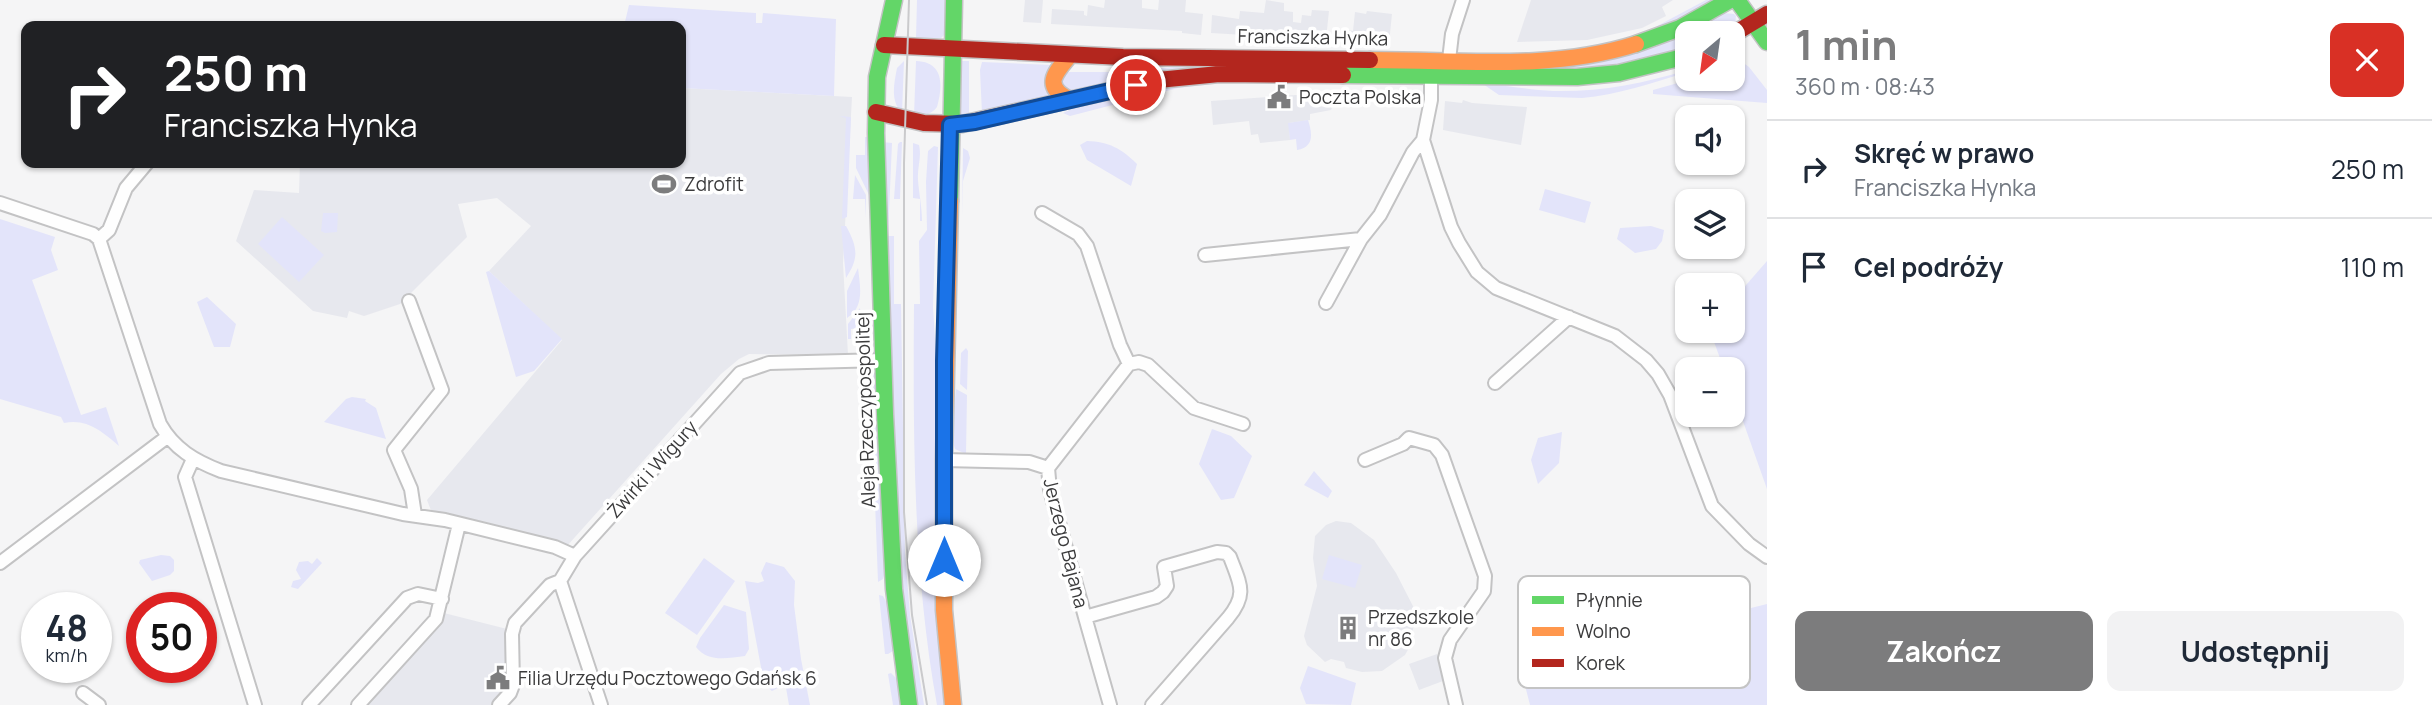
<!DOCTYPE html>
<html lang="pl">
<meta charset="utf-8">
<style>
body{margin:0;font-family:Manrope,sans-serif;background:#f2f2f3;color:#1f2937;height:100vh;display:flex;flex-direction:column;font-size:26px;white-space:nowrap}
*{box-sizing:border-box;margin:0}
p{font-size:23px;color:#747a83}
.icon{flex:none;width:38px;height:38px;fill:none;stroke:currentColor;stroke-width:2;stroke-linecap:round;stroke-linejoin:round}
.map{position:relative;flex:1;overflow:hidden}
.side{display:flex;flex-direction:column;background:#fff;width:665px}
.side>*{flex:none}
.banner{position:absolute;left:21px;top:21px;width:665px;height:147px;border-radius:14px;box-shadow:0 2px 5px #0004;background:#202124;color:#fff;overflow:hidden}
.needle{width:46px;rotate:209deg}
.controls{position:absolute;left:1675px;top:21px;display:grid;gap:14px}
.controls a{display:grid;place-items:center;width:70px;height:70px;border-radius:14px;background:#fff;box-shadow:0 2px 5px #0004;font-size:35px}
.speed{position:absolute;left:21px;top:592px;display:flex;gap:14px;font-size:35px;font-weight:700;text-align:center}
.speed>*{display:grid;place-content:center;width:91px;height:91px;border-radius:50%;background:#fff;box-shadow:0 2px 5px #0004;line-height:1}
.speed small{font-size:18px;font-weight:400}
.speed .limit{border:10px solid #d22;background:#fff;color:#111}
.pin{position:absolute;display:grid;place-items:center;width:60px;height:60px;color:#fff;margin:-30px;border:4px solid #fff;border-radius:50%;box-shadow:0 2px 7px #0007}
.me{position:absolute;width:77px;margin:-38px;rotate:0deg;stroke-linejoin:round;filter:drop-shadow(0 0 5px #0008)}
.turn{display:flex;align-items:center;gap:24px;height:147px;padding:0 28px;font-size:32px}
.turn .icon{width:91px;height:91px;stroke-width:2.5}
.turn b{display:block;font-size:49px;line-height:60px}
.round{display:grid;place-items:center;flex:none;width:74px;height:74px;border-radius:14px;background:#f2f2f3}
.overview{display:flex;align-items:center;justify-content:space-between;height:119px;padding:0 28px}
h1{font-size:42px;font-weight:700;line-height:52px;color:#7c7c7d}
.cta{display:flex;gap:14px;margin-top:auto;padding:14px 28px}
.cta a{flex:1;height:80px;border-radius:14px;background:#7c7c7d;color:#fff;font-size:28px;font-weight:700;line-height:80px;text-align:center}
.cta a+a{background:#f2f2f3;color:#1f2937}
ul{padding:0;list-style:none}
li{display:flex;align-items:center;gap:21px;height:98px;padding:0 28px;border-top:2px solid #e0e1e3}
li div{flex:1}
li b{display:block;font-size:26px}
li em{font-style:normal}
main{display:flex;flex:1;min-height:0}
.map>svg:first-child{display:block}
.built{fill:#e7e8ee}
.green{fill:#e3e4fa}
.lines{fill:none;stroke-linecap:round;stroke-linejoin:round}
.street-casing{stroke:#c3c3c4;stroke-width:16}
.fast-casing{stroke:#c3c3c4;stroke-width:19}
.slow-casing{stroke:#c3c3c4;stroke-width:19}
.jam-casing{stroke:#c3c3c4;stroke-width:19}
.street{stroke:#fefefe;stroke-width:12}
.fast{stroke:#63d668;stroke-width:16}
.slow{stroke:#ff974d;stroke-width:16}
.jam{stroke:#b3261e;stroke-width:16}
.tram{stroke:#cacacc;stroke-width:2}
.route-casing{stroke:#114b97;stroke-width:18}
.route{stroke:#1a73e8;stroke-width:12}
.labels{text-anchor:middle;stroke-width:7;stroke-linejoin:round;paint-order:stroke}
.street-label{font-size:19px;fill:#3b3b3c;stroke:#fff}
.poi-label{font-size:19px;fill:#3b3b3c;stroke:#fff;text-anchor:start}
.key{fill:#fff;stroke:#c4c4c4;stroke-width:2}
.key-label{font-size:19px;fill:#3b3b3c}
</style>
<main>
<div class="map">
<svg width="1767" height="705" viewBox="0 0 1767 705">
<rect width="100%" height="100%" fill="#f5f5f6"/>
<path class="built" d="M1025,0h18l-2,23 -18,-1z
M1105,0h37v8l16,2 1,-10h27l-1,12 18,2 -2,21 -19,-2v-2l-131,-7 1,-15 32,2v4l3,1 1,-11 16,3z
M1266,0l18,3v8l9,1v10l8,1 1,-8 9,1 1,-6 17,1 -3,28 -63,-3 -1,3 -16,-2 -1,-2 -34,-2 1,-18 27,4 1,-8 24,2z
M1531,0h142l-11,7 4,9 -24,12 -55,12 -70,2z
M1367,11l25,3 -3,29 -46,-3 1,-10 9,1 2,-19 11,2z
M681,88l171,9 -9,166 5,92 -99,-1 -10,5 -18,15 -154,172 -135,-33 -5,-13 135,-160 -73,-69 42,-45 -34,-28 -39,6 9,33 -67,67 -36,12 -15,-5 -2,7 -34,-7 -77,-70 18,-51 45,3 1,-30h381z
M1311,94l-1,11 22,3 -1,2 -21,4v6l-21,3 1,17 -30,3 -2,-9 -7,1 -2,-14 -36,4 -2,-24z
M1463,100l9,3 55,4 -6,38 -78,-15 2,-29 17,2z
M1336,521l15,2 23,17 22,33 20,39 -6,34 -5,9 -23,16 -20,1 -16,-4 -2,-6 -13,-3 -6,3 -18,-17 -3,-9 13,-50 -4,-28 2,-22 11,-11z
M440,612l75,19 3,58 -19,16h-145z
M1437,654l6,27 -24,9 -10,-26z"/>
<path class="green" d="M917,0h29v33l-5,5h-25z
M1706,0h9l-40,22 -31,11z
M629,5l127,8v10h6l1,-10 73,6 -2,77 -153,-8v-62h-57z
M1724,13l10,1 2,2 -1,10 -14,7h-32z
M1687,34v14l-68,18 -68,5v-3c48,-4 92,-14 136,-34z
M904,61l-2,52c-12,-12 -8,-29 -5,-45z
M916,61c28,1 27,24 21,46 -6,8 -14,9 -23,9z
M961,61h8v56h-11z
M982,62l69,3 2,31 -71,18 -2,-44z
M1742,62l7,5 18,23v13l-114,-9v-4l39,-11h40l1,-16z
M1215,64h18l-83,10 -77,17h-5l-7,-7 1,-8 7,-4h40z
M1687,70v2c-34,11 -70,23 -105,26l-83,-3 -16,-11c23,1 47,6 70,7 46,1 90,-7 134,-21z
M1232,82l-54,6 -108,28 -7,-3 13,-6 94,-21z
M839,116l12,1 -4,100 -5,2 4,-101z
M1308,120c4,12 7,27 -11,30l-1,-11 -6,1 -2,-17z
M865,137h3l2,60 -14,-29v-13h9z
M1087,141c22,1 34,7 50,23l-6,22 -44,-26 -7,-15z
M882,142l10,1 -4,93h6v68h7l4,249 5,62 14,90h-7l-16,-118z
M900,142h2l-2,57h-6l4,-55z
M913,143l6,2c3,12 -2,23 -1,35 1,14 4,27 4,41h-2v-22l-7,-1z
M934,146l4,1 -5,160 4,64 -1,248 9,86h-8c-24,-132 -24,-269 -23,-401h6l-1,-63 8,-11 -1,-48 2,-31z
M963,148l5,3 2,7 -7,23 -1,36z
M855,175l11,20v23l-1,-19h-12z
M1545,189l46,13 -6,21 -46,-13z
M323,213h15l-1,19 -12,1 -4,-2z
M282,217l42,38 -25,27 -41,-38z
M0,219l55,18 -4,13 7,20 -26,10 49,135 25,-8 13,39c-16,-14 -32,-28 -55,-23l-3,-6 -61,-18z
M841,226h5c12,22 13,32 0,52z
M1651,226l13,4 -2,11 -6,8 -21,4 -18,-14 3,-11z
M1767,261v228l-34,-96 -1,-24h-8l-14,-38h22l1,-31z
M858,268c2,18 7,39 -11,50v-27z
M489,271l73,68 -28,32 -18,6 -30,-105z
M207,297l29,27 -6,23h-16l-17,-45z
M860,308l1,20 -10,1v10h-3v-15z
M966,348l2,3 -1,39 -7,-6 1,-31z
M870,368l7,7 8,196 -2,8 -5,3z
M956,389l11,6 -1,59 -11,-5 -4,-14z
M352,397l14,2 -1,2 11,7 10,31 -62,-17 22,-23z
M1212,429l19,7 21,20 -18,42 -13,2 -22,-36z
M1562,432l-3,31 -21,21 -7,-24 7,-22z
M1314,471l18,20 -4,7 -24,-13z
M161,555l9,1 4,4v11l-4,4 -18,6 -13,-18 1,-3z
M1329,555l33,10 -7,23 -33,-9z
M317,558l5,5 -24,26 -7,-2 2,-6 8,-2 -5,-9 3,-8 9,-1 4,3z
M704,558l31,23 -38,54 -32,-22z
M766,562l18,5 11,14 -1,24 7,54 9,46h-21l-3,-17 -6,-1 -8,4 -6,-5 -3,-8 -18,-97 13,2 6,-2 -3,-8z
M879,595l4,1 5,9 5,46 -5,3h-3z
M1767,604v101h-237l-10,-39z
M724,605l22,7 3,37 -4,7c-17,2 -37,7 -49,-9l4,-9z
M1308,666l48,17 -5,22 -45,-1 -6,-16z
M891,673l7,7 5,25h-10l-5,-31z"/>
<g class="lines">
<g class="street-casing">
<path id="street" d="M1449,60l3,-26 11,-34
M1423,140l28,87 8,16 18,29 19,16 119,48 31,24 12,14 12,21 42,111 37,38 18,13
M0,203l93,31 6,5 61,185c14,25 35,37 61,47l182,43 42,6 110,27 20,9
M1042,213l36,21 9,12 33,99 9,19 -81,104 2,22 35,127 71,-20 7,-5 4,-6 -3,-19 53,-15 9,1 4,4c10,27 18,37 -2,61l-76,87
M99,239l10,-9 17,-42 21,-25
M1205,255l156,-16
M409,301l33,89 -48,60 17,39 4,26
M1326,303l35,-64 19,-24 33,-63 10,-12 8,-40v-25
M1129,364l10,-2 9,3 46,43 49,16
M1495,383l74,-66
M193,459l-8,18 70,228
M944,460l85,2 19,6
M1365,460l38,-16 6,-6 25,7 8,10 43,121 -1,15 -34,49 -5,18 11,47
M0,563l167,-126
M1085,617l25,88
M83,693l16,12
M309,705l98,-107 11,-4 24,5
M358,705l78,-86 23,-95
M499,705l11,-12 3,-8 -1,-51 3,-11 35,-38 10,-4
M601,705l-41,-124 15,-25 165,-183 29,-10 114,-3"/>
</g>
<g class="fast-casing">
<path id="fast" d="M894,0l-17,77 -1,56 9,281 9,175 15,116
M1737,0l30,42
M1636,44l44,-16 50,-28
M1343,75l234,2 42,-4 68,-17
M950,201l4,-201"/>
</g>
<g class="slow-casing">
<path id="slow" d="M1370,60c87,0 181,11 266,-16
M1068,99c-26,-14 -12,-27 2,-44
M950,201l-6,259v150l9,95"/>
</g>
<g class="jam-casing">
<path id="jam" d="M1732,35l35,-21
M884,45l239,12 247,3
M876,112l48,11 38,1 196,-44 61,-6 124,1"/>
</g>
<use href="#street" class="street"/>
<use href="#fast" class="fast"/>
<use href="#slow" class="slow"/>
<use href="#jam" class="jam"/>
<path class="tram" d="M909,0l-5,163v349l8,103 15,90"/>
</g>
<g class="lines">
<g class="route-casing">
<path id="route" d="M944,560v-199l6,-236 25,-3 161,-37"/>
</g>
<use href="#route" class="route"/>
</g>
<defs>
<g id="civic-bare" transform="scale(1.89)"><path d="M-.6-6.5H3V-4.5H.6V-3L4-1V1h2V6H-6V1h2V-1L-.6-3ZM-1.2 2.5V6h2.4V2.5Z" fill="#7c7c7d" stroke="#fff" stroke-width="2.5" paint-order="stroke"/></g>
<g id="stadium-bare" transform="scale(1.89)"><path d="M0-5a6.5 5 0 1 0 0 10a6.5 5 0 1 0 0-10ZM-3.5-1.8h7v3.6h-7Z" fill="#7c7c7d" stroke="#fff" stroke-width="2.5" paint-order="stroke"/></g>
<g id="building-bare" transform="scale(1.89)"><path d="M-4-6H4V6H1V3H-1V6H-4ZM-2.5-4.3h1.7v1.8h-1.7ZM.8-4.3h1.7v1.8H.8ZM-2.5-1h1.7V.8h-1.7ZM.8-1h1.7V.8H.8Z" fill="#7c7c7d" stroke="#fff" stroke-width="2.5" paint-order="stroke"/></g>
</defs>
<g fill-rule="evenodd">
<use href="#civic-bare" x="1279" y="97"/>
<use href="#stadium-bare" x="664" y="184"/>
<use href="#building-bare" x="1348" y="628"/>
<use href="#civic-bare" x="498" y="678"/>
</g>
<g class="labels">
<g class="street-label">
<text transform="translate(1313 37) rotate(1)" y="7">Franciszka Hynka</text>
<text transform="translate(865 410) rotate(-92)" y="7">Aleja Rzeczypospolitej</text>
<text transform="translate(652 469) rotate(-48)" y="7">Żwirki i Wigury</text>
<text transform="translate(1066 543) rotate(76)" y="7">Jerzego Bajana</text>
</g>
<g class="poi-label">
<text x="1299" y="104">Poczta Polska</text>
<text x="684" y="191">Zdrofit</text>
<text x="1368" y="624">Przedszkole<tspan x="1368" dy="22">nr 86</tspan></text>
<text x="518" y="685">Filia Urzędu Pocztowego Gdańsk 6</text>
</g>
</g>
<rect x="1518" y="576" width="232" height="112" rx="10" class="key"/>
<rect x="1532" y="596" width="32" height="8" fill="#63d668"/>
<rect x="1532" y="627" width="32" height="9" fill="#ff974d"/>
<rect x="1532" y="659" width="32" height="8" fill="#b3261e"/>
<g class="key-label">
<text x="1576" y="607">Płynnie</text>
<text x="1576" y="638">Wolno</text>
<text x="1576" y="670">Korek</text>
</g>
</svg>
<div class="controls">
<a><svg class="needle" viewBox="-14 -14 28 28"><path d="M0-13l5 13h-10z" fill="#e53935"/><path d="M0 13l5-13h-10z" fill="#747a83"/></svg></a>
<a><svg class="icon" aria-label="sound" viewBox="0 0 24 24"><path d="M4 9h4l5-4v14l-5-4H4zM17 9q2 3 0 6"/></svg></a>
<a><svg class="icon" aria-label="layers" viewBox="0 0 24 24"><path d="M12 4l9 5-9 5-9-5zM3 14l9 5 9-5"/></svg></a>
<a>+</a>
<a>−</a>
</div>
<div class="speed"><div>48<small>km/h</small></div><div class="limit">50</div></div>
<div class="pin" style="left:1136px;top:85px;background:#d93025"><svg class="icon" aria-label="arrive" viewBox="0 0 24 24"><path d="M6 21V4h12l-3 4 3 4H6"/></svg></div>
<svg class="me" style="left:944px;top:560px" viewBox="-20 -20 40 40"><circle r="19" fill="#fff"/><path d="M0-13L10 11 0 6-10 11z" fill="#1a73e8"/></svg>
<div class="banner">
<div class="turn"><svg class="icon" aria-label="right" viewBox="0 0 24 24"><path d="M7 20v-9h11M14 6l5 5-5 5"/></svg><div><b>250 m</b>Franciszka Hynka</div></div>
</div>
</div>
<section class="side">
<div class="overview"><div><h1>1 min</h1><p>360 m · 08:43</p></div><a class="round" style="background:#d93025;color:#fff"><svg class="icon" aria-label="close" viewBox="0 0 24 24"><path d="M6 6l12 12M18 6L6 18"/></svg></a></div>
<ul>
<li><svg class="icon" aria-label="right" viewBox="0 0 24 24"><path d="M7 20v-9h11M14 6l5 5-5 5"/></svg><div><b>Skręć w prawo</b><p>Franciszka Hynka</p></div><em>250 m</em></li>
<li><svg class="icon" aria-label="arrive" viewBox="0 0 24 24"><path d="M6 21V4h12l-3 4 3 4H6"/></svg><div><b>Cel podróży</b></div><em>110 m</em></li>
</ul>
<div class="cta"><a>Zakończ</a><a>Udostępnij</a></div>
</section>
</main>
